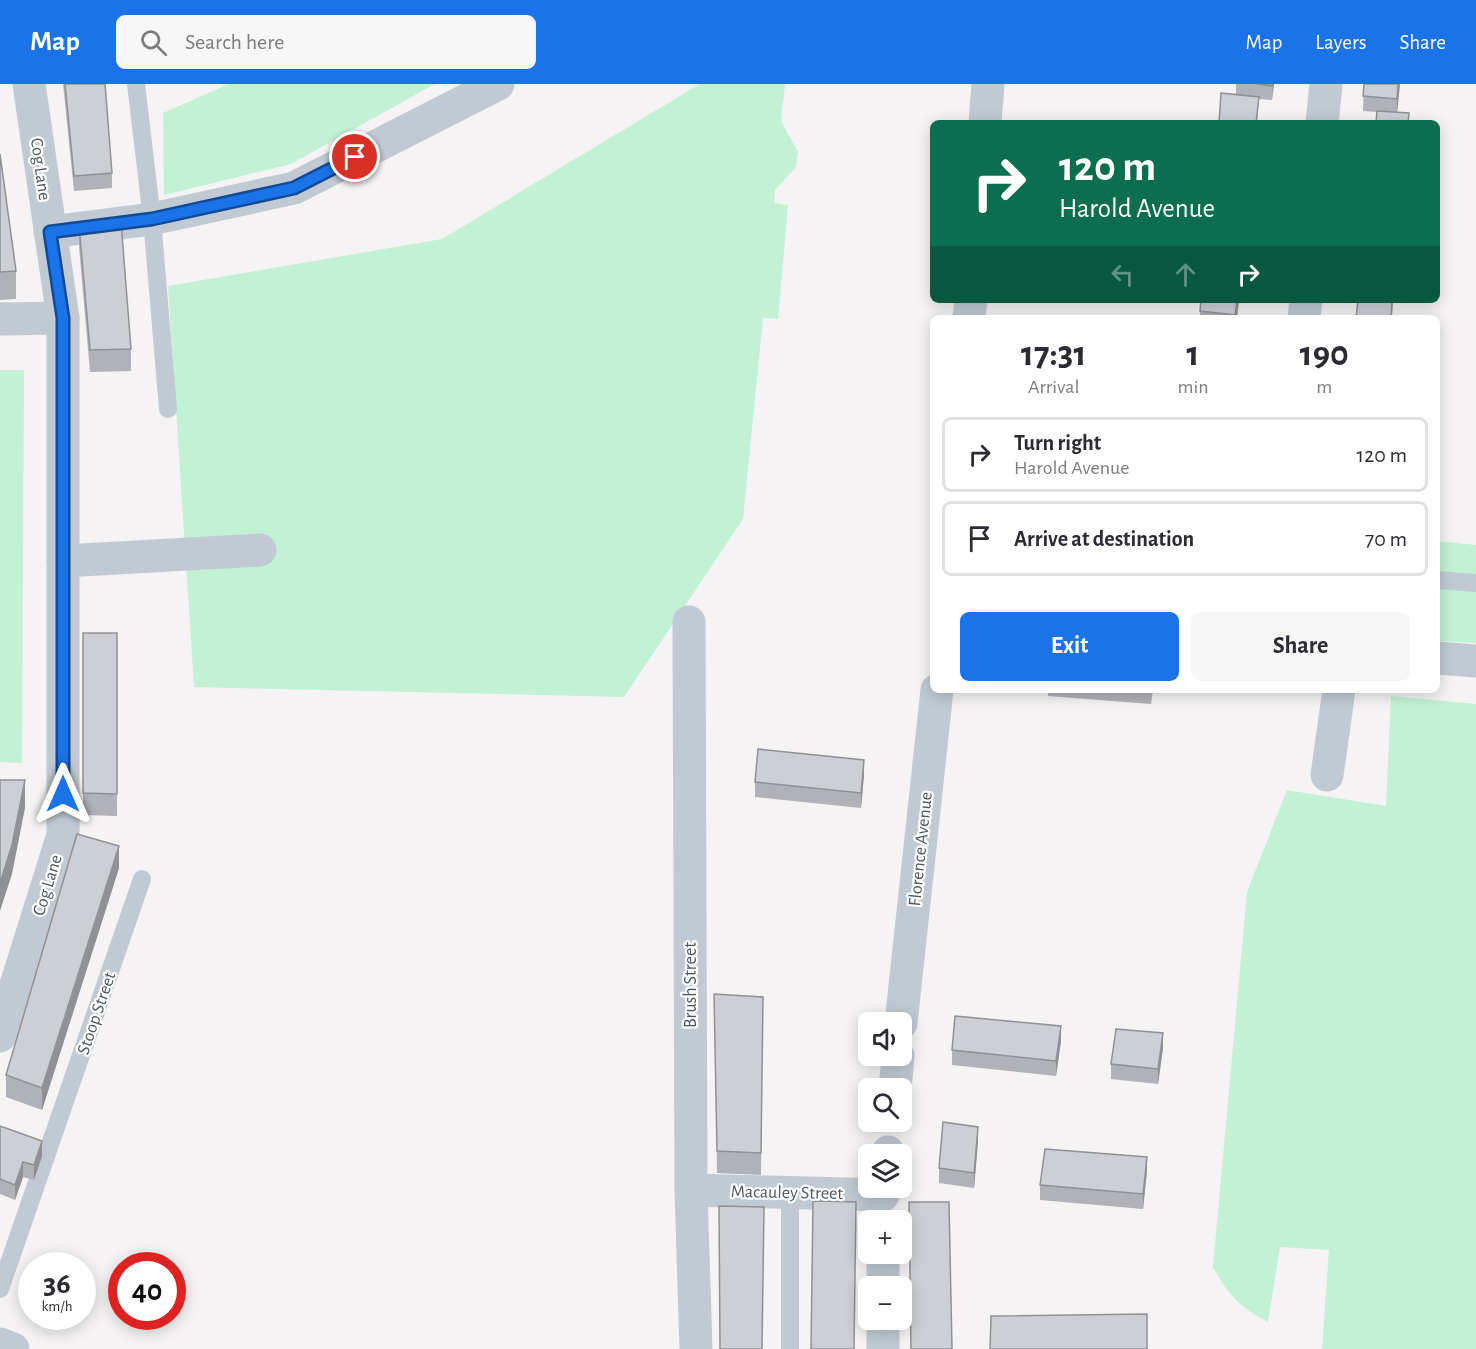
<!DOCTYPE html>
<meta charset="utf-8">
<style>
body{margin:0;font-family:"Alegreya Sans",sans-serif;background:#f7f7f7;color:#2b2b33;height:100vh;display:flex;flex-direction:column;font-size:22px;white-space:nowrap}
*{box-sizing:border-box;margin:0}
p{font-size:20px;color:#7c7c81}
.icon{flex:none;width:33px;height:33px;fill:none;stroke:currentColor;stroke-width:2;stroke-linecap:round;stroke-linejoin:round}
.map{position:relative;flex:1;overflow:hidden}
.sheet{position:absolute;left:930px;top:231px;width:510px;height:378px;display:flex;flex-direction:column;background:#fff;border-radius:9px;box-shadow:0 3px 15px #0003}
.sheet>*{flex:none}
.top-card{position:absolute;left:930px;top:36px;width:510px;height:183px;border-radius:9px;box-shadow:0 3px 15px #0003;background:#0b6e4f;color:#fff;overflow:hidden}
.fabs{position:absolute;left:858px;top:928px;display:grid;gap:12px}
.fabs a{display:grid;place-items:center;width:54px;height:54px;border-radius:9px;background:#fff;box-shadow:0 3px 15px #0003;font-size:30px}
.speed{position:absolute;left:18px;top:1168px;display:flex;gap:12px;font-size:30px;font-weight:700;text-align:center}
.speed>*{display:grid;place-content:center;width:78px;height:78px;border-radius:50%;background:#fff;box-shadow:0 3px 15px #0003;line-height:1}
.speed small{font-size:15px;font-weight:400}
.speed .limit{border:9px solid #d22;background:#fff;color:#111}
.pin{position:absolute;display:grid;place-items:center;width:51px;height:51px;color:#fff;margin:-26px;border:3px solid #fff;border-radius:50%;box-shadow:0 2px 6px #0007}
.me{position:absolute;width:66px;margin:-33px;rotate:0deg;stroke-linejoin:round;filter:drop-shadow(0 0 4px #0008)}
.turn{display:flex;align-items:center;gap:21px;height:126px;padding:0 30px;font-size:27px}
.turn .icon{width:78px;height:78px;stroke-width:2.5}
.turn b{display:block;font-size:42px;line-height:51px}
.lanes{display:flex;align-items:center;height:57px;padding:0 30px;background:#0003;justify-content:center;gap:30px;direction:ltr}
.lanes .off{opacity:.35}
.eta{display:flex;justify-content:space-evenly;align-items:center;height:102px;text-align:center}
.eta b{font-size:36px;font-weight:700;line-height:42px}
.cta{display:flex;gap:12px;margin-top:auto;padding:12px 30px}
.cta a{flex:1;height:69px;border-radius:9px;background:#1a73e8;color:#fff;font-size:24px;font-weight:700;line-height:69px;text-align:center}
.cta a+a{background:#f7f7f7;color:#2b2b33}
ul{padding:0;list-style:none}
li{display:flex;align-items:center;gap:18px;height:75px;margin:0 12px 9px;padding:0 18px;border:3px solid #e1e1e2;border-radius:9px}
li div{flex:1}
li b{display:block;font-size:22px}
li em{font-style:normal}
header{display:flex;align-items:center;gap:36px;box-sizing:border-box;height:84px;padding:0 30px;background:#1a73e8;color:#fff}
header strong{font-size:28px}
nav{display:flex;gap:33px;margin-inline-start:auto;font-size:21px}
.search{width:420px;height:54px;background:#f7f7f7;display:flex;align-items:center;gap:15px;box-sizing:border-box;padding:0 21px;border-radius:9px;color:#7c7c81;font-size:22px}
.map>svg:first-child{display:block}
.green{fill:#c3f1d5}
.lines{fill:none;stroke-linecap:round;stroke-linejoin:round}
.service{stroke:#c1cad2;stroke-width:18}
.minor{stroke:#c1cad2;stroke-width:33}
.tertiary{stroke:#c1cad2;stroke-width:33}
.wall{fill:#b0b2b7}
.shaded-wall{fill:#909195}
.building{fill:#cdcfd5;stroke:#909195;stroke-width:1.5}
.route-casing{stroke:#114b97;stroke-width:15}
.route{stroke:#1a73e8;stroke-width:10}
.labels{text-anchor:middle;stroke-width:4.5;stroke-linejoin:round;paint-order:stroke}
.street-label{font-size:18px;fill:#4a5661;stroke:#fff}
</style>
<header>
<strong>Map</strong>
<div class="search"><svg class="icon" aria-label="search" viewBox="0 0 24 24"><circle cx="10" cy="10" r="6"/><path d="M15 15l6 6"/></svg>Search here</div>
<nav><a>Map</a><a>Layers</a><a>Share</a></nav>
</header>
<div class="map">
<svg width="1476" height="1265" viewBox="0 0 1476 1265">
<rect width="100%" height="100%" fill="#f5f3f3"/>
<path class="green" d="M229,0h206l-144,80 -127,31 -1,-82z
M700,0h85l-4,37 17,31 -2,15 -21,23 -1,13 14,2 -10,114 -15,-1 -20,201 -119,178 -430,-10 -26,-401 274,-47z
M0,286h24l-2,393 -22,-1z
M1437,457l39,4v98l-39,-2z
M1391,612l85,8v645h-154l7,-99 -49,-3 -12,75c-26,-13 -42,-29 -55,-55l34,-375 40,-102 99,16z"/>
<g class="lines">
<path class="service" d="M136,0l16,135 16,190
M1437,496l39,3
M790,1108v157
M0,1205l142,-410"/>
<path class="minor" d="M985,39l3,-39
M1322,39l4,-39
M50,148l102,-13 142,-31 204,-104
M969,234l2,-18
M1304,234l2,-18
M0,235l63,-1
M63,477l197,-11
M689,538l2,568 5,159
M1437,574l39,3
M1327,691l12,-85
M901,939l36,-333
M896,995l2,-23
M887,1071l1,-3
M691,1106l192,5
M883,1203v-33
M0,1260l13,5
M883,1265v-29"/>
<path class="tertiary" d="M0,952l63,-201v-517l-34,-234"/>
</g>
<path class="wall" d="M63,0h42l7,89v15l-38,3z
M1236,0h38l-2,16 -13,-1 -2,24h-38l17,-29z
M1364,0h36l-3,28 12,11 -32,-11 -14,-1z
M0,70l16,117v28l-16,1z
M79,141l52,124v22l-41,1 -11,-125z
M1239,216l-2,18h-37v-7z
M83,549h34v183l-34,-1z
M1048,606h105l-2,14 -103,-8z
M864,691l-3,33 -106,-11v-15z
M119,784l-77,242 -36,-13v-22z
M714,910l49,3 -2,178 -44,-2z
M1061,957l-5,35 -104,-11v-15z
M1163,964l-5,36 -47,-5v-15z
M0,1042l42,30 -8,24 -11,-3 -8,23 -15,-6z
M978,1058l-4,46 -35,-5v-15z
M1147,1087l-4,38 -103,-9v-15z"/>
<path class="shaded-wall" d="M1273,0h1l-2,16z
M1398,0h2l-3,30v-15z
M1237,216h2l-2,18h-2z
M1392,216h1l-1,18h-1z
M864,676v15l-3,33v-15z
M25,696v28l-13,66 -12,37v-28z
M119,762v22l-77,242v-22z
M1061,942v15l-5,35v-15z
M1163,949v15l-5,36v-15z
M978,1043v15l-4,46v-15z
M42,1057v15l-8,24v-15z
M1147,1073v14l-4,38v-15z
M23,1078v15l-8,23v-15z"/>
<path class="building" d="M65,0h40l7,89 -38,3z
M1257,0h16l-1,2z
M1364,0h34l-1,15 -34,-3z
M1221,9l38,4 -3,26h-37z
M1377,27l32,2 -1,10h-32z
M0,70l16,117 -16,1z
M121,138l10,127 -41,1 -11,-125z
M1201,216h36l-2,15 -35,-4z
M1358,216h34l-1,18h-35z
M83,549h34v161l-34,-1z
M758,665l106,11 -3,33 -106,-11z
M0,696h25l-13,65 -12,38z
M77,750l42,12 -77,242 -36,-13z
M714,910l49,3 -2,156 -44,-2z
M955,932l106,10 -5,35 -104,-11z
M1116,945l47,4 -5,36 -47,-5z
M943,1038l35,5 -4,46 -35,-5z
M0,1042l42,15 -8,24 -11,-3 -8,23 -15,-6z
M1045,1065l102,8 -4,37 -103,-9z
M813,1117l43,1 -2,147h-43z
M909,1118h40l3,147h-41z
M719,1122l45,1 -2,142h-42z
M1147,1230v35h-157l1,-33z"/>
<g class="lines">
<g class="route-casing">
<path id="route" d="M63,710v-476l-13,-86 102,-13 142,-31 61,-31"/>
</g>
<use href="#route" class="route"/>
</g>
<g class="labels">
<g class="street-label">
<text transform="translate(41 85) rotate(82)" y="6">Cog Lane</text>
<text transform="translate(920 765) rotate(-84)" y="6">Florence Avenue</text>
<text transform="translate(47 801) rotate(-73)" y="6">Cog Lane</text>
<text transform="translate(690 901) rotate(-90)" y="6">Brush Street</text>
<text transform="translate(96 929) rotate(-71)" y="6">Stoop Street</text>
<text transform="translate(787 1108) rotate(1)" y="6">Macauley Street</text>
</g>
</g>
</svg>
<div class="fabs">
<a><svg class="icon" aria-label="sound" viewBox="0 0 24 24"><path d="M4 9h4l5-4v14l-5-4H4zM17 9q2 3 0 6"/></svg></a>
<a><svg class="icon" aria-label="search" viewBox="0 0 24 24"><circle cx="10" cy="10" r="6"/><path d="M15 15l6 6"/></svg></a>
<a><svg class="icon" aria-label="layers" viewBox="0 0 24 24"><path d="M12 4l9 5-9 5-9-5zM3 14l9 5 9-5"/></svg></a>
<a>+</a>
<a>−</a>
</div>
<div class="speed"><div>36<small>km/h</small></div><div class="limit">40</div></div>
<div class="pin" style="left:355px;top:73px;background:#d93025"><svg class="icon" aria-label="arrive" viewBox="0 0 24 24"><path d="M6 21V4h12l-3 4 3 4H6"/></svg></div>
<svg class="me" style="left:63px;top:710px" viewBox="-20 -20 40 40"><path d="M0-17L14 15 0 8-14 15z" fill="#1a73e8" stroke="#fff" stroke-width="4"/></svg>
<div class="top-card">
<div class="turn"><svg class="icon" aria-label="right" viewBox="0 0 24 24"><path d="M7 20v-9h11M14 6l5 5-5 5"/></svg><div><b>120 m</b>Harold Avenue</div></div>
<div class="lanes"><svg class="icon off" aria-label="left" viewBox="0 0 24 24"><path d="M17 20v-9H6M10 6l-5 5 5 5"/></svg><svg class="icon off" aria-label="ahead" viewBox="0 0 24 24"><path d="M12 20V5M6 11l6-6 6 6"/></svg><svg class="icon" aria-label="right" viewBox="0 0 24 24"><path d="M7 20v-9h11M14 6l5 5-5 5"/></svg></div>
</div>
<section class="sheet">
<div class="eta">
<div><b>17:31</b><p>Arrival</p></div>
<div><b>1</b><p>min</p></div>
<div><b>190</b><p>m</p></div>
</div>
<ul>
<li><svg class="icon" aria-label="right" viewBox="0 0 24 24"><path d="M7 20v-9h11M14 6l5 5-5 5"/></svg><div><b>Turn right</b><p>Harold Avenue</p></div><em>120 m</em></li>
<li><svg class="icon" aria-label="arrive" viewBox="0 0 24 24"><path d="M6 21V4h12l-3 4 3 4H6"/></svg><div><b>Arrive at destination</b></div><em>70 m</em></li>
</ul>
<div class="cta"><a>Exit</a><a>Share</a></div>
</section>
</div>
